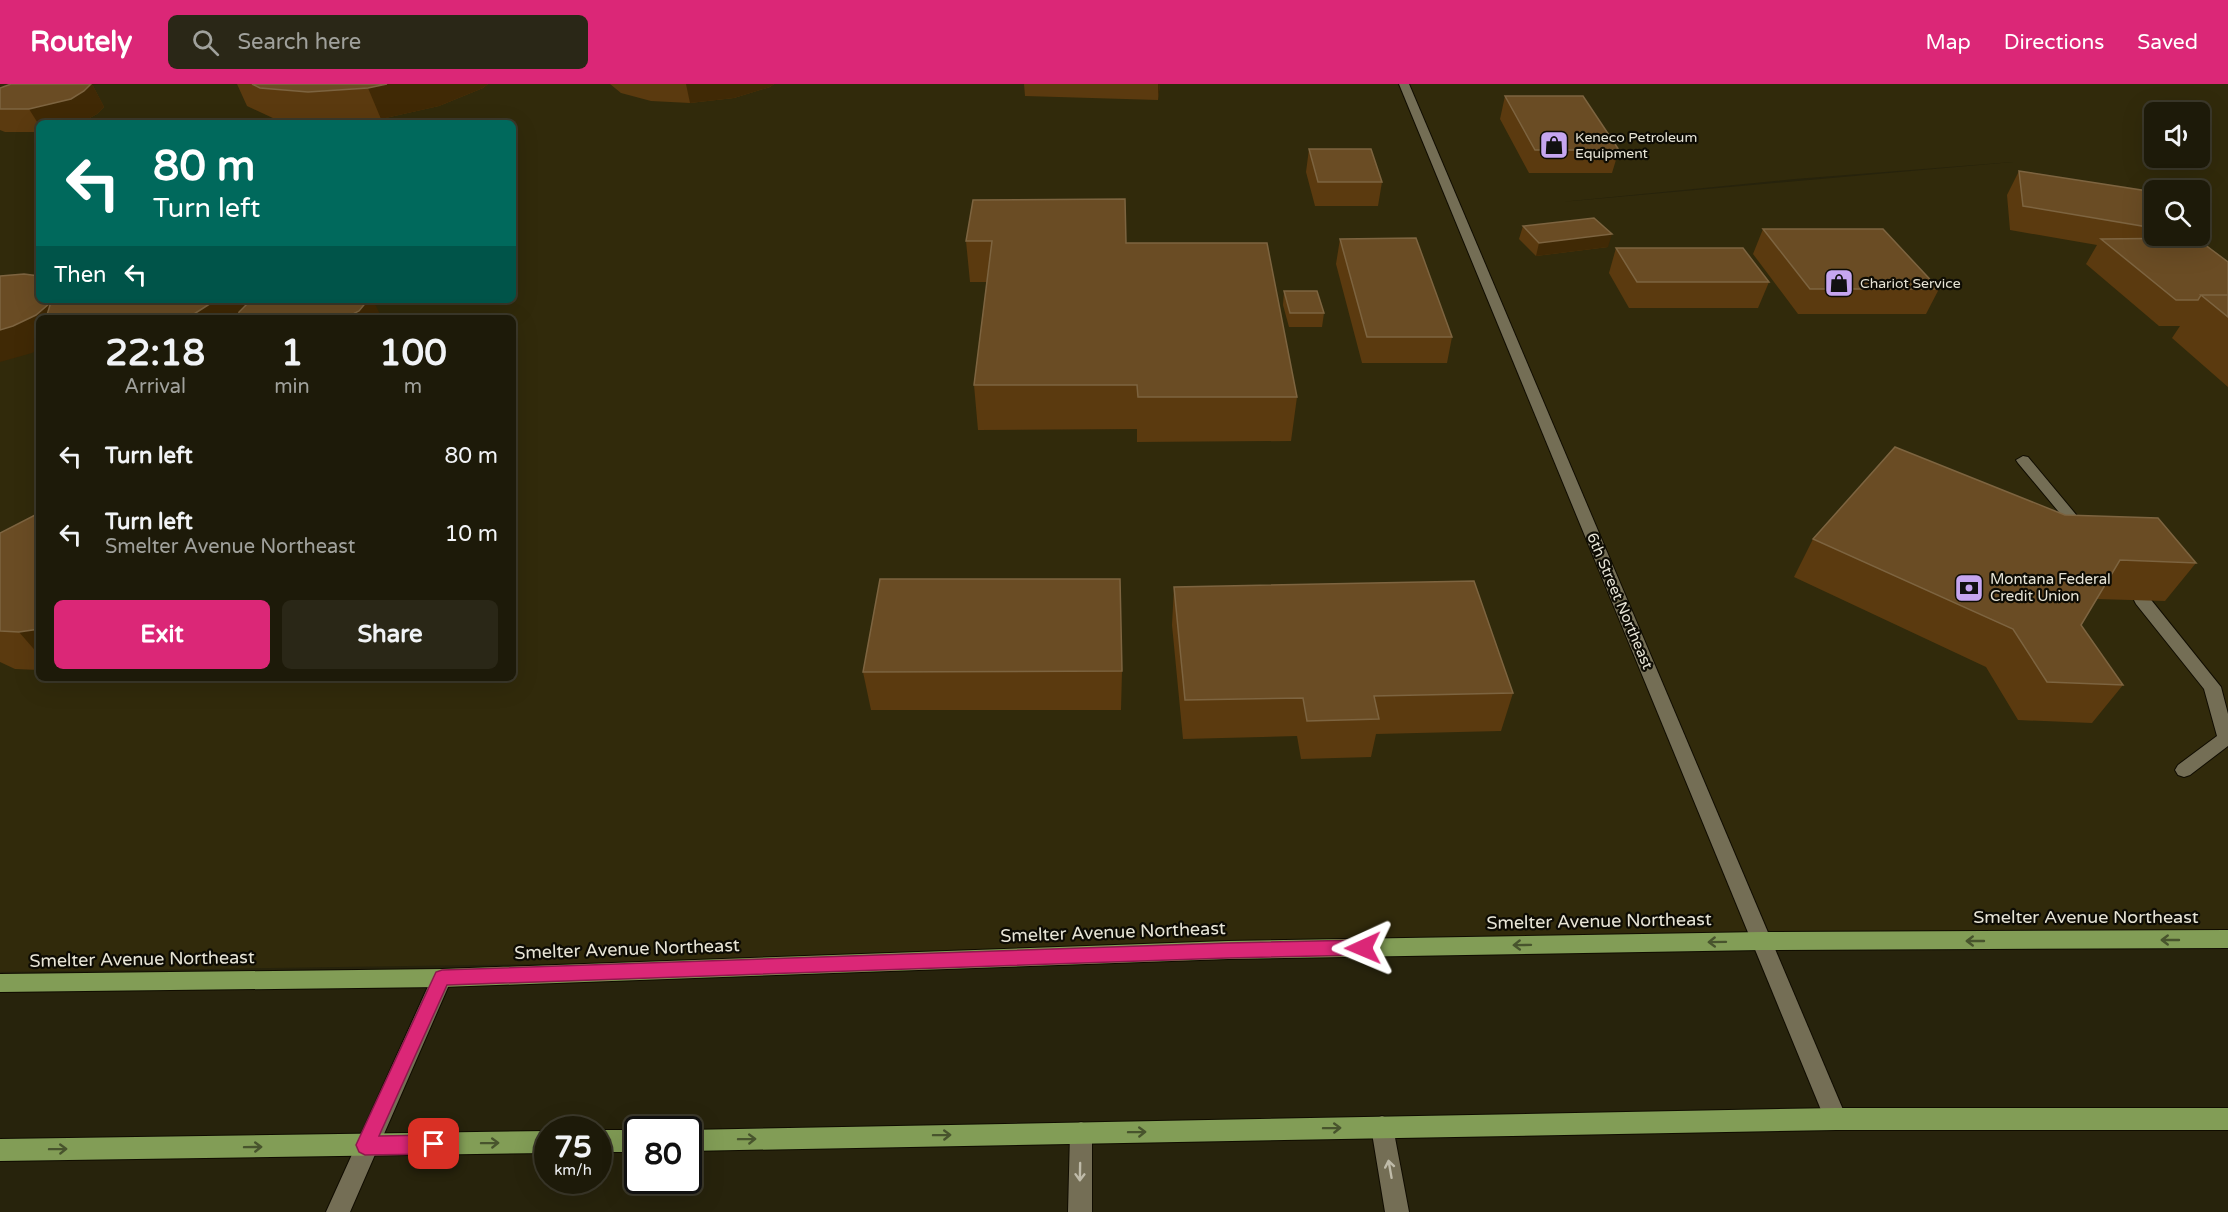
<!DOCTYPE html>
<style>
body{margin:0;font-family:"Varela Round",sans-serif;background:#2a2717;color:#f1f3f6;height:100vh;display:flex;flex-direction:column;font-size:22px;white-space:nowrap}
*{box-sizing:border-box;margin:0}
p{font-size:20px;color:#a0a19c}
.icon{flex:none;width:33px;height:33px;fill:none;stroke:currentColor;stroke-width:2;stroke-linecap:round;stroke-linejoin:round}
.map{position:relative;flex:1;overflow:hidden}
.panel{position:absolute;left:36px;top:231px;width:480px;height:366px;display:flex;flex-direction:column;background:#1d1a09;border-radius:9px;box-shadow:0 6px 24px #0002,0 0 0 2px #3b382a}
.panel>*{flex:none}
.banner{position:absolute;left:36px;top:36px;width:480px;height:183px;border-radius:9px;box-shadow:0 6px 24px #0002,0 0 0 2px #3b382a;background:#00695c;color:#fff;overflow:hidden}
.controls{position:absolute;left:2144px;top:18px;display:grid;gap:12px}
.controls a{display:grid;place-items:center;width:66px;height:66px;border-radius:9px;background:#1d1a09;box-shadow:0 6px 24px #0002,0 0 0 2px #3b382a;font-size:30px}
.speed{position:absolute;left:534px;top:1032px;display:flex;gap:12px;font-size:30px;font-weight:700;text-align:center}
.speed>*{display:grid;place-content:center;width:78px;height:78px;border-radius:50%;background:#1d1a09;box-shadow:0 6px 24px #0002,0 0 0 2px #3b382a;line-height:1}
.speed small{font-size:15px;font-weight:400}
.speed .limit{border:3px solid #111;border-radius:9px;background:#fff;color:#111}
.pin{position:absolute;display:grid;place-items:center;width:51px;height:51px;color:#fff;margin:-26px;border-radius:12px;box-shadow:0 3px 9px #0006}
.me{position:absolute;width:66px;margin:-33px;rotate:269deg;stroke-linejoin:round;filter:drop-shadow(0 0 4px #0008)}
.turn{display:flex;align-items:center;gap:21px;height:126px;padding:0 18px;font-size:27px}
.turn .icon{width:78px;height:78px;stroke-width:2.5}
.turn b{display:block;font-size:42px;line-height:51px}
.then{display:flex;align-items:center;height:57px;padding:0 18px;background:#0003;gap:12px;font-size:22px}
.eta{display:flex;justify-content:space-evenly;align-items:center;height:102px;text-align:center}
.eta b{font-size:36px;font-weight:800;line-height:42px}
.cta{display:flex;gap:12px;margin-top:auto;padding:12px 18px}
.cta a{flex:1;height:69px;border-radius:9px;background:#db2777;color:#fff;font-size:24px;font-weight:800;line-height:69px;text-align:center}
.cta a+a{background:#2a2717;color:#f1f3f6}
ul{padding:0;list-style:none}
li{display:flex;align-items:center;gap:18px;height:78px;padding:0 18px}
li div{flex:1}
li b{display:block;font-size:22px}
li em{font-style:normal}
header{display:flex;align-items:center;gap:36px;box-sizing:border-box;height:84px;padding:0 30px;background:#db2777;color:#fff}
header strong{font-size:28px}
nav{display:flex;gap:33px;margin-inline-start:auto;font-size:21px}
.search{width:420px;height:54px;background:#2a2717;display:flex;align-items:center;gap:15px;box-sizing:border-box;padding:0 21px;border-radius:9px;color:#a0a19c;font-size:22px}
.map>svg:first-child{display:block}
.built{fill:#312a0b;fill-rule:evenodd}
.lines{fill:none;stroke-linecap:round;stroke-linejoin:round}
.service-casing{stroke:#100c00;stroke-width:2}
.minor-casing{stroke:#100c00;stroke-width:2}
.trunk-casing{stroke:#100c00;stroke-width:2}
.service{fill:#746e55;fill-rule:evenodd}
.minor{fill:#746e55;fill-rule:evenodd}
.trunk{fill:#829d56;fill-rule:evenodd}
.wall{fill:#5b3a0f}
.shaded-wall{fill:#402905}
.building{fill:#6a4c24;stroke:#7d6440;stroke-width:1.5}
.oneway{stroke:#48542d}
.oneway2{stroke:#bfbba9}
.route{fill:#db2777;stroke:#8e194d;stroke-width:1.5}
.labels{text-anchor:middle;stroke-width:4.5;stroke-linejoin:round;paint-order:stroke}
.far-poi-label{font-size:14px;fill:#e7e4d6;stroke:#0e0c04;text-anchor:start}
.poi-label{font-size:15px;fill:#e7e4d6;stroke:#0e0c04;text-anchor:start}
.street-label{font-size:15px;fill:#e7e4d6;stroke:#0e0c04}
.near-street-label{font-size:18px;fill:#e7e4d6;stroke:#0e0c04}
</style>
<header>
<strong>Routely</strong>
<div class="search"><svg class="icon" aria-label="search" viewBox="0 0 24 24"><circle cx="10" cy="10" r="6"/><path d="M15 15l6 6"/></svg>Search here</div>
<nav><a>Map</a><a>Directions</a><a>Saved</a></nav>
</header>
<div class="map">
<svg width="2228" height="1128" viewBox="0 0 2228 1128">
<rect width="100%" height="100%" fill="#27230c"/>
<path class="built" d="M0,0h2228v855l-2228,33zM2154,28h45v46h-45zM39,39h474v177h-474zM2013,78l-452,40 234,-23zM2154,106h45v46h-45zM39,234h474v360h-474z"/>
<g class="lines">
<g class="service-casing">
<path id="service" d="M2023,372l5,1 60,72 2,3 -2,3h-10l-60,-72 -2,-3z
M2142,511l6,1 73,91 7,27v32l-38,29 -6,2 -6,-2 -3,-5 3,-5 39,-29 -13,-47 -68,-85 -2,-4 2,-4z
M442,885l7,2 3,7 -102,234h-24l109,-241z
M1382,1032l8,3 3,8 16,85h-24l-14,-85 3,-8z
M1081,1038l8,3 3,8v79h-24l2,-79 3,-8z"/>
</g>
<g class="minor-casing">
<path id="minor" d="M1399,0h10l438,1035 -3,8 -8,3 -8,-3z"/>
</g>
<g class="trunk-casing">
<path id="trunk" d="M2228,846v18l-466,2 -534,9 -786,28 -442,5v-18l442,-5 786,-28 534,-9z
M1836,1024h392v22h-392l-1148,21v-21h-2z
M598,1046h40v22h-40z
M548,1047v22l-548,8v-22z"/>
</g>
<use href="#service" class="service"/>
<use href="#minor" class="minor"/>
<use href="#trunk" class="trunk"/>
</g>
<path class="wall" d="M11,0h81l12,23 -7,7 -13,7 -45,2v9h-34l-5,-2v-42z
M237,0h251l-5,4 -44,18 -58,13 -53,4h-11l-42,-4 -28,-13z
M610,0h164l-4,3 -36,11 -44,5 -39,-2 -30,-8z
M1024,0h136l-2,16 -133,-4z
M1505,12l114,54 -7,23h-83l-29,-54z
M1309,65l73,33 -4,24h-63l-9,-34z
M2019,87l135,21v44h14l-2,2 62,24v125l-56,-49 8,-12h-21l-73,-62 11,-19 -87,-15 -3,-35z
M973,116l153,43 171,154 -6,44 -154,1v-13l-159,1 -4,-45 13,-103h-17l-4,-41z
M1523,142l85,21 -72,9 -17,-17z
M1763,145l176,60 -13,25h-128l-45,-60z
M1340,155l112,98 -5,26h-85l-26,-99z
M1616,164l153,34 -11,26h-129l-20,-35z
M1284,207l40,22 -2,14h-33l-6,-22z
M39,429v157l-24,-1 -15,-7v-129z
M2065,431l131,48 -31,38 -68,-2 -16,26 42,60 -31,38 -74,-3 -32,-53 -192,-90 19,-38z
M1174,503l339,106 -12,38 -125,3 -5,23 -70,2 -4,-23 -114,3 -11,-114z
M1122,587l-1,39h-250l-8,-38z"/>
<path class="shaded-wall" d="M91,0h1l9,17 3,6 -7,7 -13,7 -7,2h-38v2l-10,-16z
M387,0h101l-5,4 -44,18 -58,13 -13,-31z
M686,0h88l-4,3 -36,11 -44,5z
M1158,0h2l-2,16z
M1612,150l-4,13 -72,9 3,-13z
M52,216h13l8,18h-34v31l-7,4 -32,9v-32z
M216,216h29l5,11 -2,7h-65z
M368,216h5l9,18h-37z
M39,545v26l-20,-23z"/>
<path class="building" d="M11,0h80l-7,7 -13,8 -42,10h-29v-21z
M252,0h135l-19,4 -60,4 -48,-4z
M1505,12h78l36,54h-84z
M1309,65h62l11,33h-64z
M2019,87l135,21v36l-131,-22z
M1125,115l1,44h141l30,154h-159l-1,-12h-163l18,-144h-26l7,-41z
M1594,134l18,16 -73,9 -16,-17z
M1763,145h120l56,60h-129z
M1416,154l36,99h-85l-27,-98z
M2196,154l32,24v33h-27l-3,5h-22l-75,-61z
M1616,164h127l26,34h-132z
M24,190l15,2v24h13l-2,3 -14,12 -23,11 -13,4v-54z
M1284,207h33l7,22h-34z
M2201,211h27v22z
M54,216h162l-22,14 -11,4h-137l4,-13z
M251,216h117l-9,11 -14,7h-107l1,-6z
M1895,363l170,68 93,3 38,45 -76,-3 -39,65 42,60 -76,-3 -34,-53 -200,-90z
M39,429v116l-20,3 -19,-1v-98z
M880,495h240l2,92 -259,1z
M1474,497l39,112 -139,3 5,23 -72,2 -4,-23 -118,2 -11,-113z"/>
<defs><path id="oneway-shaft" d="M-6 0H5M1.5-3L5.5 0L1.5 3" fill="none" stroke-width="1.6" stroke-linecap="round" stroke-linejoin="round" transform="scale(1.5)"/></defs>
<g class="oneway">
<use href="#oneway-shaft" transform="translate(2170 856) rotate(180)"/>
<use href="#oneway-shaft" transform="translate(1975 857) rotate(180)"/>
<use href="#oneway-shaft" transform="translate(1717 858) rotate(179)"/>
<use href="#oneway-shaft" transform="translate(1522 861) rotate(179)"/>
<use href="#oneway-shaft" transform="translate(1332 1044) rotate(-1)"/>
<use href="#oneway-shaft" transform="translate(1137 1048) rotate(-1)"/>
<use href="#oneway-shaft" transform="translate(942 1051) rotate(-1)"/>
<use href="#oneway-shaft" transform="translate(747 1055) rotate(-1)"/>
<use href="#oneway-shaft" transform="translate(490 1059) rotate(-1)"/>
<use href="#oneway-shaft" transform="translate(253 1063) rotate(-1)"/>
<use href="#oneway-shaft" transform="translate(58 1065) rotate(-1)"/>
</g>
<g class="oneway2">
<use href="#oneway-shaft" transform="translate(1390 1085) rotate(-100)"/>
<use href="#oneway-shaft" transform="translate(1080 1088) rotate(91)"/>
</g>
<path class="route" d="M1363,856l6,2 2,6 -2,5 -6,2 -135,3 -781,27 -68,151 55,-1 6,3 3,6 -3,7 -6,3 -69,1 -6,-3 -3,-7 80,-173 6,-2 786,-27z"/>
<defs>
<g id="shop-square" transform="scale(1.5)"><rect x="-9" y="-9" width="18" height="18" rx="4" fill="#c6a6f0" stroke="#0e0c04"/><path d="M-5-2.5h2.3a2.7 3.5 0 0 1 5.4 0H5L5.5 6h-11ZM-1.5-2.5h3a1.5 2.3 0 0 0-3 0Z" fill="#111"/></g>
<g id="bank-square" transform="scale(1.5)"><rect x="-9" y="-9" width="18" height="18" rx="4" fill="#c6a6f0" stroke="#0e0c04"/><path d="M-6-4H6V4H-6ZM0-2.3a2.3 2.3 0 1 0 0 4.6a2.3 2.3 0 1 0 0-4.6Z" fill="#111"/></g>
</defs>
<g fill-rule="evenodd">
<use href="#shop-square" x="1554" y="61"/>
<use href="#shop-square" x="1839" y="199"/>
<use href="#bank-square" x="1969" y="504"/>
</g>
<g class="labels">
<g class="far-poi-label">
<text x="1575" y="58">Keneco Petroleum<tspan x="1575" dy="16">Equipment</tspan></text>
<text x="1860" y="204">Chariot Service</text>
</g>
<g class="poi-label">
<text x="1990" y="500">Montana Federal<tspan x="1990" dy="17">Credit Union</tspan></text>
</g>
<g class="street-label">
<text transform="translate(1620 517) rotate(67)" y="5">6th Street Northeast</text>
</g>
<g class="near-street-label">
<text x="2086" y="839">Smelter Avenue Northeast</text>
<text transform="translate(1599 837) rotate(-1)" y="6">Smelter Avenue Northeast</text>
<text transform="translate(1113 848) rotate(-2)" y="6">Smelter Avenue Northeast</text>
<text transform="translate(627 865) rotate(-2)" y="6">Smelter Avenue Northeast</text>
<text transform="translate(142 875) rotate(-1)" y="6">Smelter Avenue Northeast</text>
</g>
</g>
</svg>
<div class="controls">
<a><svg class="icon" aria-label="sound" viewBox="0 0 24 24"><path d="M4 9h4l5-4v14l-5-4H4zM17 9q2 3 0 6"/></svg></a>
<a><svg class="icon" aria-label="search" viewBox="0 0 24 24"><circle cx="10" cy="10" r="6"/><path d="M15 15l6 6"/></svg></a>
</div>
<div class="speed"><div>75<small>km/h</small></div><div class="limit">80</div></div>
<div class="pin" style="left:434px;top:1060px;background:#d93025"><svg class="icon" aria-label="arrive" viewBox="0 0 24 24"><path d="M6 21V4h12l-3 4 3 4H6"/></svg></div>
<svg class="me" style="left:1363px;top:864px" viewBox="-20 -20 40 40"><path d="M0-17L14 15 0 8-14 15z" fill="#db2777" stroke="#fff" stroke-width="4"/></svg>
<div class="banner">
<div class="turn"><svg class="icon" aria-label="left" viewBox="0 0 24 24"><path d="M17 20v-9H6M10 6l-5 5 5 5"/></svg><div><b>80 m</b>Turn left</div></div>
<div class="then">Then<svg class="icon" aria-label="left" viewBox="0 0 24 24"><path d="M17 20v-9H6M10 6l-5 5 5 5"/></svg></div>
</div>
<section class="panel">
<div class="eta">
<div><b>22:18</b><p>Arrival</p></div>
<div><b>1</b><p>min</p></div>
<div><b>100</b><p>m</p></div>
</div>
<ul>
<li><svg class="icon" aria-label="left" viewBox="0 0 24 24"><path d="M17 20v-9H6M10 6l-5 5 5 5"/></svg><div><b>Turn left</b></div><em>80 m</em></li>
<li><svg class="icon" aria-label="left" viewBox="0 0 24 24"><path d="M17 20v-9H6M10 6l-5 5 5 5"/></svg><div><b>Turn left</b><p>Smelter Avenue Northeast</p></div><em>10 m</em></li>
</ul>
<div class="cta"><a>Exit</a><a>Share</a></div>
</section>
</div>
